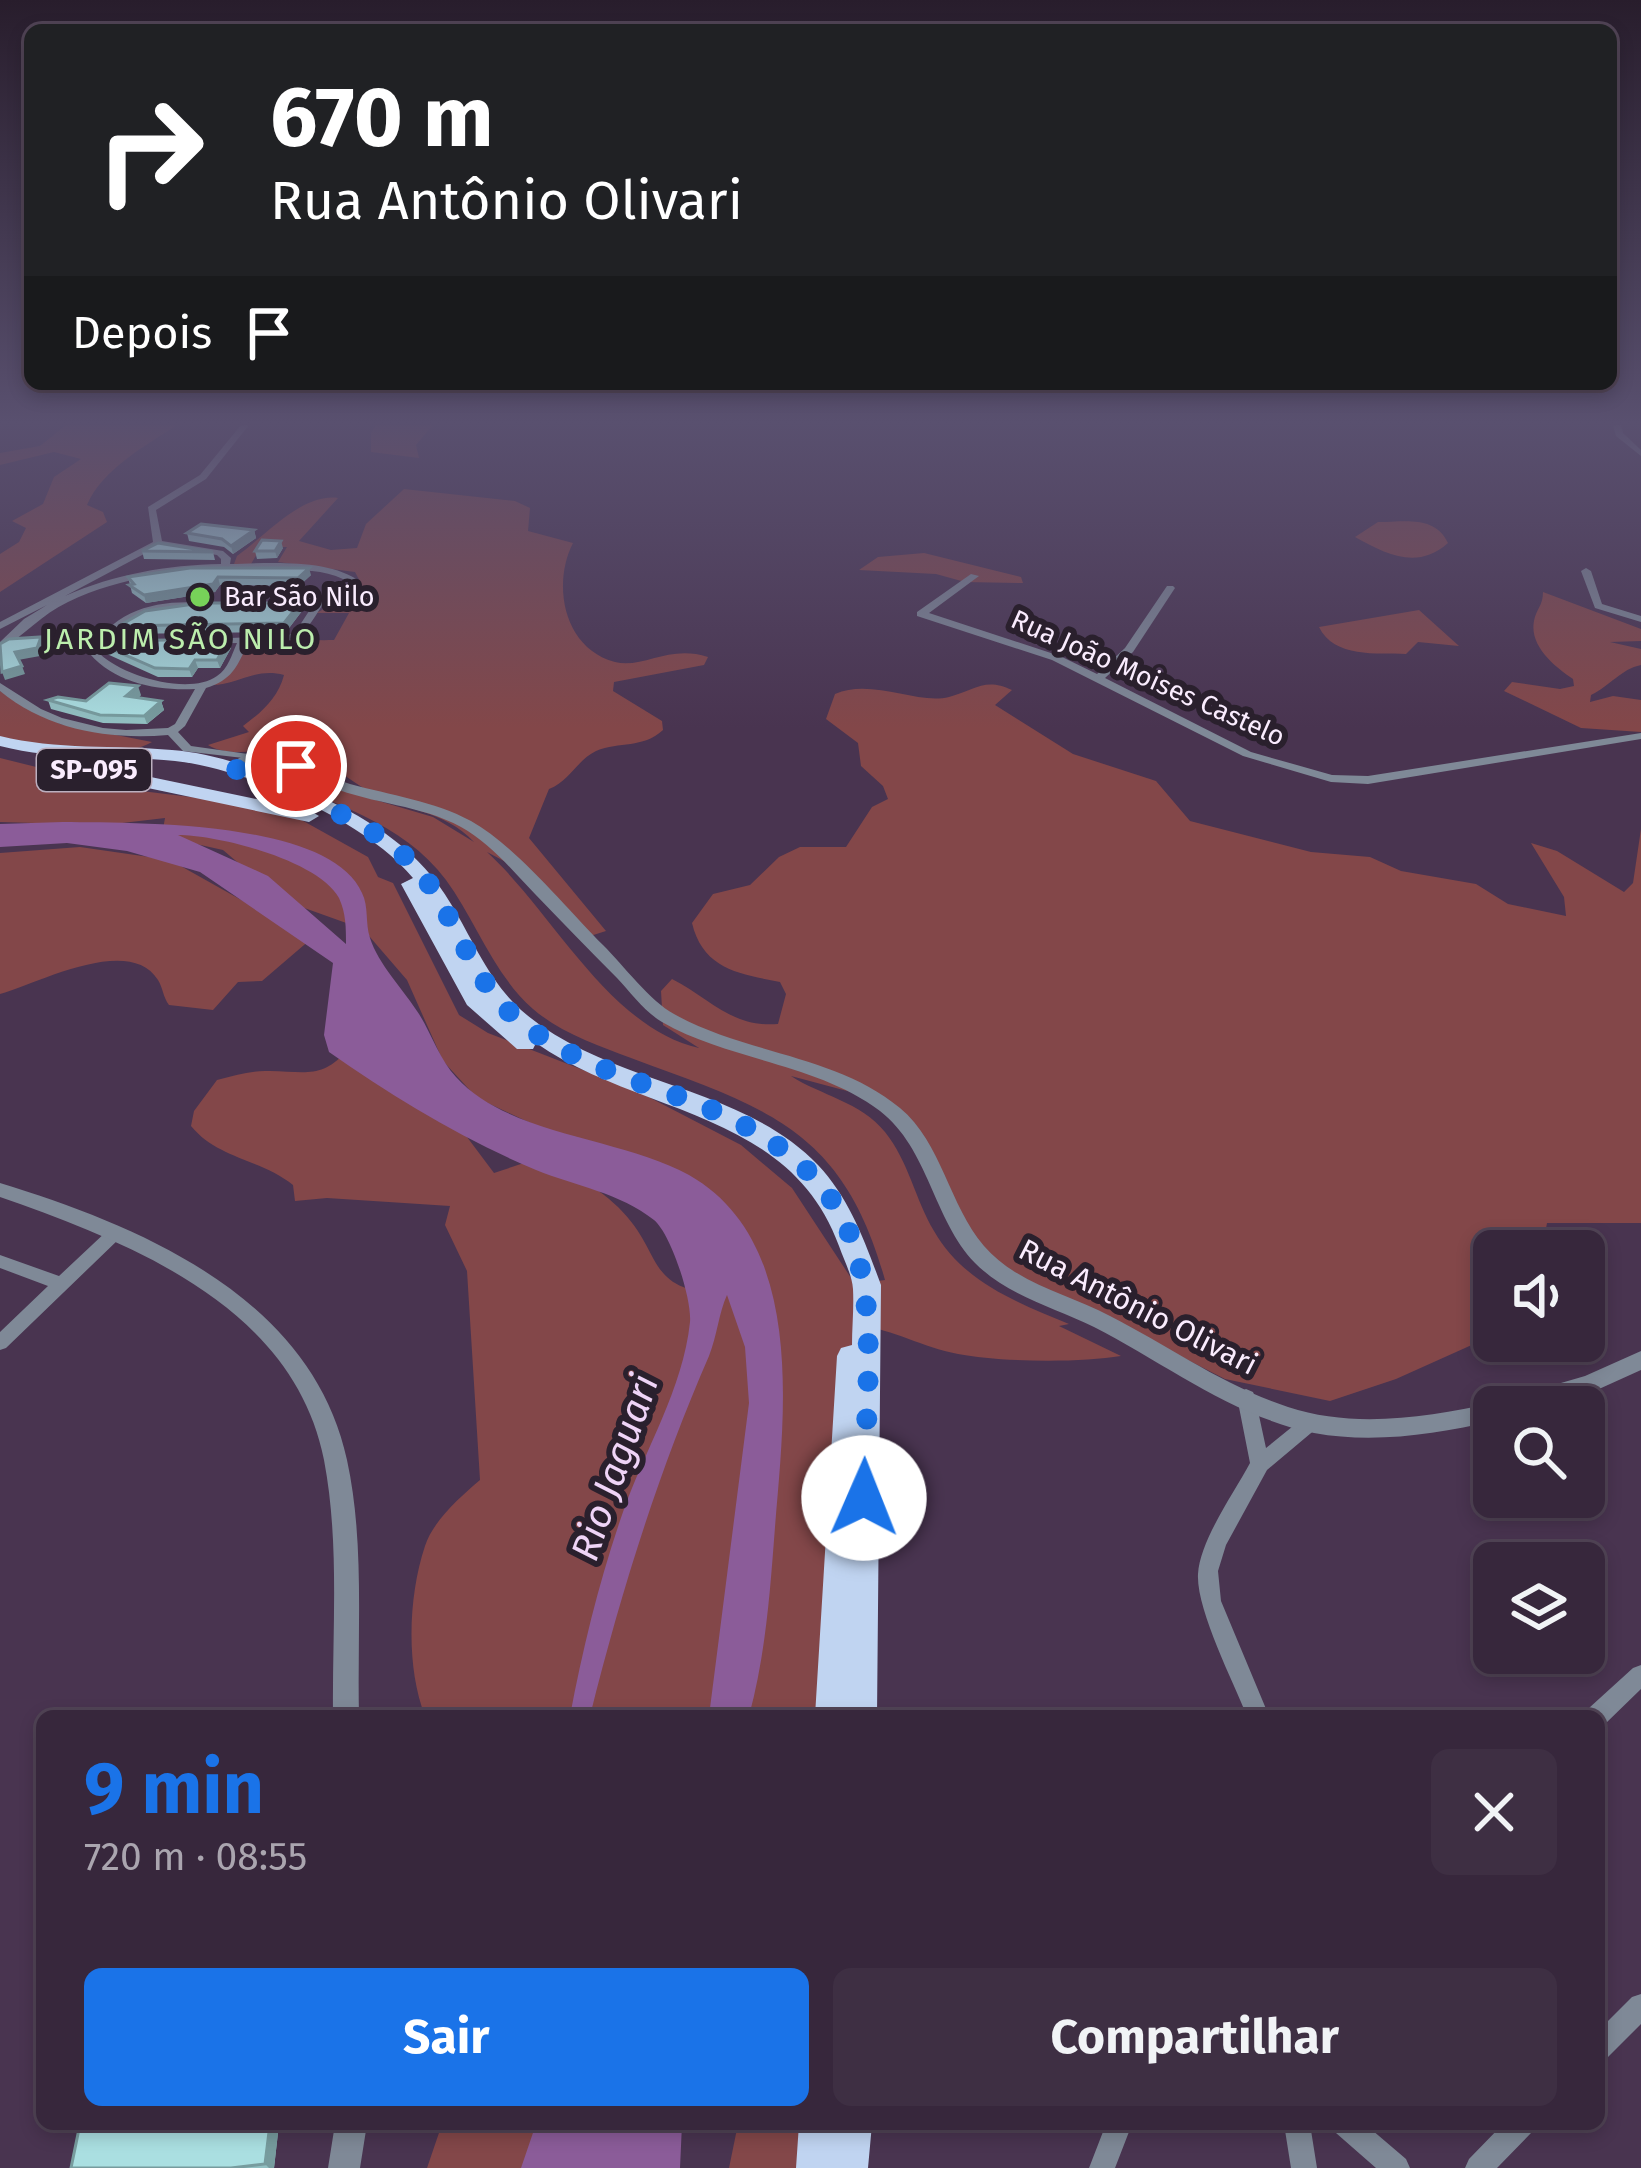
<!DOCTYPE html>
<html lang="pt">
<meta charset="utf-8">
<style>
body{margin:0;font-family:"Fira Sans",sans-serif;background:#3e2f43;color:#f1f3f6;height:100vh;display:flex;flex-direction:column;font-size:45px;white-space:nowrap}
*{box-sizing:border-box;margin:0}
p{font-size:39px;color:#aaa5af}
.icon{flex:none;width:66px;height:66px;fill:none;stroke:currentColor;stroke-width:2;stroke-linecap:round;stroke-linejoin:round}
.map{position:relative;flex:1;overflow:hidden}
.drawer{position:absolute;left:36px;top:1710px;width:1569px;height:420px;display:flex;flex-direction:column;background:#37273c;border-radius:18px;box-shadow:0 6px 18px #0003,0 0 0 3px #514456}
.drawer>*{flex:none}
.hud{position:absolute;left:24px;top:24px;width:1593px;height:366px;border-radius:18px;box-shadow:0 6px 18px #0003,0 0 0 3px #514456;background:#202124;color:#fff;overflow:hidden}
.tools{position:absolute;left:1473px;top:1230px;display:grid;gap:24px}
.tools a{display:grid;place-items:center;width:132px;height:132px;border-radius:18px;background:#37273c;box-shadow:0 6px 18px #0003,0 0 0 3px #514456;font-size:60px}
.pin{position:absolute;display:grid;place-items:center;width:102px;height:102px;color:#fff;margin:-51px;border:6px solid #fff;border-radius:50%;box-shadow:0 3px 12px #0007}
.me{position:absolute;width:132px;margin:-66px;rotate:1deg;stroke-linejoin:round;filter:drop-shadow(0 0 9px #0008)}
.turn{display:flex;align-items:center;gap:42px;height:252px;padding:0 48px;font-size:54px}
.turn .icon{width:156px;height:156px;stroke-width:2.5}
.turn b{display:block;font-size:84px;line-height:102px}
.then{display:flex;align-items:center;height:114px;padding:0 48px;background:#0003;gap:24px;font-size:45px}
.round{display:grid;place-items:center;flex:none;width:126px;height:126px;border-radius:18px;background:#3e2f43}
.headline{display:flex;align-items:center;justify-content:space-between;height:204px;padding:0 48px}
h1{font-size:72px;font-weight:700;line-height:90px;color:#1a73e8}
.action{display:flex;gap:24px;margin-top:auto;padding:24px 48px}
.action a{flex:1;height:138px;border-radius:18px;background:#1a73e8;color:#fff;font-size:48px;font-weight:700;line-height:138px;text-align:center}
.action a+a{background:#3e2f43;color:#f1f3f6}
.map>svg:first-child{display:block}
.green{fill:#834749}
.water{fill:#8b5c99;fill-rule:evenodd}
.lines{fill:none;stroke-linecap:round;stroke-linejoin:round}
.minor{fill:#7f8997;fill-rule:evenodd}
.tertiary{fill:#7f8997;fill-rule:evenodd}
.primary{fill:#c0d4f1;fill-rule:evenodd}
.wall{fill:#92c0c2}
.shaded-wall{fill:#779c9e}
.building{fill:#aadfe1;stroke:#779c9e;stroke-width:3}
.route{stroke:#1a73e8;stroke-width:21;stroke-dasharray:0 37.8}
.poi-dot{fill:#77d259;stroke:#2a202d;stroke-width:4.5}
.labels{text-anchor:middle;stroke-width:12;stroke-linejoin:round;paint-order:stroke}
.far-poi-label{font-size:27px;fill:#faecfe;stroke:#2a202d;text-anchor:start}
.far-street-label{font-size:27px;fill:#faecfe;stroke:#2a202d}
.shield{fill:#2a202d;stroke:#bcafbf;stroke-width:3}
.shield-label{font-size:27px;font-weight:bold;fill:#faecfe}
.far-quarter-label{font-size:30px;letter-spacing:3px;fill:#bceead;stroke:#2a202d}
.street-label{font-size:30px;fill:#faecfe;stroke:#2a202d}
.near-water-label{font-size:39px;font-style:italic;fill:#efd4f7;stroke:#2a202d}
</style>
<div class="map">
<svg width="1641" height="2168" viewBox="0 0 1641 2168">
<rect width="100%" height="100%" fill="#493450"/>
<path class="green" d="M66,425h111c-30,20 -75,44 -90,80l16,7 4,10 -107,70v-38l19,-12 7,-14 -14,-7 31,-17 11,-27 27,-18 -27,-7 -54,13v-12l40,-7z
M376,425h57l-17,20 3,13 -48,-6v-19z
M404,489l111,12 15,7 -2,23 45,12c-21,41 -10,105 42,119 28,7 54,-18 93,-5l-4,8 -90,17 -1,9 49,30 1,9c-21,19 -43,11 -67,21 -19,9 -26,30 -47,38l-20,49 77,93 -19,6 -68,-68 -32,-17c65,59 122,176 212,196l-36,-23 -2,-34 11,-12c39,20 60,49 106,45l8,-30 -6,-12c-41,-8 -77,-13 -88,-59l21,-29 37,-9 29,-28 21,-10h46l26,-40 16,-8 -5,-13 -22,-20 -3,-23 -32,-24 9,-25c37,-16 82,11 114,3 26,-7 36,-20 63,-7l-17,15 78,49 83,27 34,40 121,31 59,5 31,14 75,13 32,20 58,12 -2,-19 -33,-54 26,8 67,41 9,-9 8,-54v394h-94l-5,28h-48v84l-98,44 -66,22 -105,-22 -147,-75 -49,-17 -62,-44 -61,-112 -44,-36 -71,-19c29,19 70,26 94,56 24,30 30,67 49,99 29,51 84,72 135,93l-10,2 62,30c-42,7 -122,6 -163,-2 -36,-7 -64,-24 -99,-29l-6,391h-428c-19,-49 -17,-119 0,-170 8,-25 35,-49 55,-66l-13,-209 -22,-46 5,-19 -123,-8 -32,3 -2,-16c-32,-26 -75,-26 -102,-59l3,-15 23,-31c16,-4 32,-9 48,-9 34,-1 56,10 80,-19l122,85 27,36 42,-14c31,13 57,24 82,48 49,48 23,84 111,88l-45,-121 -35,-14 -65,-12 -107,-50 -34,-37 -36,-81 -44,-51 -81,-29 -59,-50 -36,-8 -24,-13 2,-11 -60,7 -105,-3v-64l125,31 155,19 88,49 10,20 15,6 66,132 29,18 149,58 104,54 51,43 63,96 30,-4c-42,-152 -119,-172 -254,-222 -34,-13 -70,-25 -98,-49 -39,-34 -57,-88 -87,-129 -43,-58 -116,-78 -180,-105l-12,-7 1,-6 26,-5 47,29 105,31 41,25c-30,-33 -73,-31 -109,-53 -24,-15 -42,-32 -73,-38 -27,-4 -61,8 -84,-6l41,-13 -6,-6c19,-14 35,-28 41,-51 -30,-8 -47,11 -74,10 22,-10 18,-22 35,-33 25,-16 60,-11 89,-12l15,-27h-33l48,-24 -9,-17 -77,-10 9,-15h-26l-10,17h-17l3,-8c28,-20 65,-63 101,-58l-39,43 32,9 26,-2 9,-24z
M1378,522c27,0 57,-7 70,21 -30,27 -61,12 -93,-6z
M924,553l97,24 2,6 -58,-1 -29,-8 -77,-4 19,-13z
M1543,592l98,37v12l-31,1 31,7v16c-20,4 -31,21 -50,30l-1,7 23,-6 28,4v32l-60,-4 -77,-37 8,-9 48,7 14,-3 -1,-7c-18,-12 -44,-33 -39,-58 2,-12 9,-15 9,-29z
M1419,610l40,36 -41,-4 -12,12c-29,-1 -72,4 -87,-27z
M0,691l60,33 92,18c-41,23 -108,3 -152,-4z
M80,847l90,13 141,79 -49,42 -24,1 -25,28 -44,-5c-6,-8 -6,-17 -11,-25 -28,-46 -120,3 -158,14v-141z
M442,2124h158l-12,44h-161z
M738,2124h88l-10,44h-87z"/>
<path class="water" d="M63,822c68,1 267,-3 299,71 7,14 3,30 8,45 8,26 34,52 49,76 12,19 21,46 37,63 53,59 165,60 233,98 118,67 95,241 86,352 -5,65 -9,126 -26,189h-40l40,-313 -4,-56 -18,-52c-8,17 -10,41 -18,61 -51,117 -88,236 -119,360h-20c13,-69 30,-138 53,-204 22,-63 60,-123 67,-190 2,-23 -19,-88 -36,-102 -34,-27 -78,-34 -118,-50 -72,-30 -143,-73 -207,-118l-5,-17 9,-72 -133,-91 -73,-21 -60,-8 -67,4v-23zM178,835c40,0 140,25 161,63 7,15 7,30 7,46l-78,-68z
M536,2124h146l-2,44h-159z"/>
<g class="lines">
<path class="minor" d="M241,425h8l-43,54 -50,31 6,31 61,10 8,7 -1,6c39,-1 99,-6 131,18l-3,8 -24,13 -11,1c-26,42 -27,38 -75,39 -11,24 -16,37 -42,45l-21,38 -7,6 13,14 57,8 6,3 -2,2 -69,-8 -15,-16c-60,5 -120,-5 -168,-44v-8l41,26 21,9 41,10 23,2 42,-2 7,-4 20,-35c-37,2 -80,-6 -105,-35 22,-45 68,-55 115,-51v4l-3,1c-41,1 -82,5 -102,46 23,22 89,42 117,22 11,-7 15,-22 20,-33l-29,1 -4,-1v-4l83,-3 9,-5 17,-26 -33,2 -3,-1v-4l52,-4 21,-11 1,-4c-25,-15 -53,-13 -82,-13 -69,-2 -138,2 -201,32 -26,12 -44,34 -68,48v-8l24,-23 23,-14 -47,24v-7l153,-80 -5,-35 52,-32zM159,546l58,9 4,4v5c-54,1 -106,10 -156,32z
M1613,425h8l2,8 18,17v6l-25,-20z
M1586,568l5,3 11,33 39,12v6l-46,-14 -14,-37z
M971,574l8,2 -50,37 131,43 37,18 28,-26 42,-62h6l2,2 -42,64 -28,26 146,74 81,23 36,1 273,-43v6l-273,45 -37,-2 -88,-26 -191,-96 -135,-44v-4z
M114,1228l6,2 2,4 -2,4 -114,110 -6,2v-18l48,-46 -48,-18v-13l59,21 49,-46z
M1246,1389l7,3 2,5 11,51 37,-30 7,-3 7,3 2,5 -2,5 -50,42 -41,75 -8,26 3,30 48,115h-22c-14,-35 -51,-107 -49,-142 2,-34 36,-81 52,-111l-13,-66 2,-5z
M1641,1665v24l-36,35 -6,2v-10h-13l3,-8 44,-40z
M1641,1994v30l-33,33 -9,4v-31l33,-33z
M1106,2124h26l-17,44h-26z
M1284,2124h26l7,44h-26z
M1332,2124h33l41,35 4,9h-34l-40,-35z
M1503,2124h32l-4,9 -34,35h-32l4,-9z"/>
<path class="tertiary" d="M248,753c11,0 25,-2 36,1 23,6 43,23 66,30 40,11 84,17 121,37 46,26 94,86 132,124 21,21 47,56 71,69 71,40 163,41 226,94 42,35 49,97 84,138 33,38 84,48 126,70 59,30 114,70 178,91 66,22 140,10 206,-4l5,2 10,-7 76,-22 56,-25v19l-42,19 -59,18h-46v14c-58,13 -120,23 -180,12 -80,-16 -148,-69 -220,-106 -40,-20 -86,-31 -119,-64 -42,-44 -46,-114 -95,-152 -63,-48 -150,-50 -218,-89 -17,-10 -31,-29 -45,-44 -28,-28 -55,-56 -82,-84 -23,-24 -45,-51 -74,-67 -40,-22 -88,-23 -130,-40 -48,-19 -46,-37 -100,-16l-7,-4z
M0,1183c143,44 312,115 347,277 18,83 10,172 12,256h-26c-1,-84 7,-172 -9,-256 -30,-153 -192,-217 -324,-263z
M335,2124h32l-7,44h-32z"/>
<path class="primary" d="M0,736c57,14 114,9 172,14 51,4 101,25 147,46 54,25 102,56 132,108 22,36 38,77 70,106 85,75 220,74 297,155 32,34 47,77 63,120l-4,431h-62l22,-360 4,-8 11,-3c0,-18 2,-37 1,-56 -1,-14 -9,-29 -14,-43 -49,-136 -200,-131 -303,-203l-3,6h-16l-50,-44 -66,-121 12,-6c-47,-57 -165,-109 -238,-117 -59,-6 -117,0 -175,-15z
M55,757l254,53 10,6 -10,6 -261,-55v-8z
M799,2124h73l-4,44h-72z"/>
</g>
<path class="wall" d="M254,530l2,8 -23,16 -9,-7 -35,-6 -2,-8z
M283,548l-6,10 -20,1 -2,-8z
M142,551l71,1 2,8 -71,-1z
M311,575l-12,11 -79,-1 -5,7 -69,11 -14,-10 -4,-16z
M302,611l-16,21 -165,2 -2,-8z
M229,639l2,9 -11,20h-22l-6,9h-34l-51,-23 -2,-8z
M141,695l-3,3 23,3 3,9 -17,14 -44,-1 -52,-14 -3,-9 38,1z
M279,2124l-5,44h-203z"/>
<path class="shaded-wall" d="M254,530l2,8 -23,16 -2,-8z
M281,541l2,7 -6,10 -2,-7z
M309,568l2,7 -12,11 -1,-8z
M218,577l2,8 -5,7 -69,11 -2,-8z
M300,603l2,8 -16,21 -2,-9z
M41,637l3,8 -4,11 -22,4 -3,-8z
M229,639l2,9 -11,20 -3,-8z
M195,660l3,8 -6,9 -3,-8z
M22,666l3,8 -20,6 -3,-8z
M138,686l3,9 -12,9 -3,-8z
M161,701l3,9 -17,14 -3,-8z
M270,2124h9l-5,44h-5l-4,-4z"/>
<path class="building" d="M201,524l53,6 -23,16 -9,-7 -35,-6z
M262,540l19,1 -6,10h-20z
M158,543l55,9 -71,-1z
M190,568h119l-11,10 -80,-1 -5,7 -69,11 -15,-10 5,-1 -6,-7z
M201,603h99l-16,20 -165,3 26,-15z
M41,637l-4,11 -22,4 7,14 -20,6 -2,-28 9,-5z
M229,639l-12,21h-22l-6,9 -34,-1 -50,-22 1,-5z
M109,683l29,3 -12,10 35,5 -17,15 -44,-1 -52,-15 10,-3 28,4z
M80,2124h190l-5,40 -34,4h-160z"/>
<linearGradient id="sky" x2="0" y2="1"><stop stop-color="#281d2c"/><stop offset="0.58" stop-color="#59506f"/><stop offset="1" stop-color="#59506f" stop-opacity="0"/></linearGradient>
<rect width="1641" height="728" fill="url(#sky)"/>
<g class="lines">
<path class="route" d="M296,766c-23,-15 -42,-12 -65,1 68,30 158,55 201,121 27,42 45,97 84,130 48,41 113,60 172,82 214,82 180,206 176,398"/>
</g>
<circle class="poi-dot" cx="200" cy="597" r="12"/>
<g class="labels">
<g class="far-poi-label">
<text x="224" y="606">Bar São Nilo</text>
</g>
<g class="far-street-label">
<text transform="translate(1148 678) rotate(24)" y="9">Rua João Moises Castelo</text>
</g>
<rect class="shield" x="37" y="749" width="114" height="42" rx="9"/>
<g class="shield-label">
<text x="94" y="779">SP-095</text>
</g>
<g class="far-quarter-label">
<text x="181" y="649">JARDIM SÃO NILO</text>
</g>
<g class="street-label">
<text transform="translate(1138 1307) rotate(27)" y="10">Rua Antônio Olivari</text>
</g>
<g class="near-water-label">
<text transform="translate(614 1467) rotate(-71)" y="14">Rio Jaguari</text>
</g>
</g>
</svg>
<div class="tools">
<a><svg class="icon" aria-label="sound" viewBox="0 0 24 24"><path d="M4 9h4l5-4v14l-5-4H4zM17 9q2 3 0 6"/></svg></a>
<a><svg class="icon" aria-label="search" viewBox="0 0 24 24"><circle cx="10" cy="10" r="6"/><path d="M15 15l6 6"/></svg></a>
<a><svg class="icon" aria-label="layers" viewBox="0 0 24 24"><path d="M12 4l9 5-9 5-9-5zM3 14l9 5 9-5"/></svg></a>
</div>
<div class="pin" style="left:296px;top:766px;background:#d93025"><svg class="icon" aria-label="arrive" viewBox="0 0 24 24"><path d="M6 21V4h12l-3 4 3 4H6"/></svg></div>
<svg class="me" style="left:864px;top:1498px" viewBox="-20 -20 40 40"><circle r="19" fill="#fff"/><path d="M0-13L10 11 0 6-10 11z" fill="#1a73e8"/></svg>
<div class="hud">
<div class="turn"><svg class="icon" aria-label="right" viewBox="0 0 24 24"><path d="M7 20v-9h11M14 6l5 5-5 5"/></svg><div><b>670 m</b>Rua Antônio Olivari</div></div>
<div class="then">Depois<svg class="icon" aria-label="arrive" viewBox="0 0 24 24"><path d="M6 21V4h12l-3 4 3 4H6"/></svg></div>
</div>
<section class="drawer">
<div class="headline"><div><h1>9 min</h1><p>720 m · 08:55</p></div><a class="round"><svg class="icon" aria-label="close" viewBox="0 0 24 24"><path d="M6 6l12 12M18 6L6 18"/></svg></a></div>
<div class="action"><a>Sair</a><a>Compartilhar</a></div>
</section>
</div>
